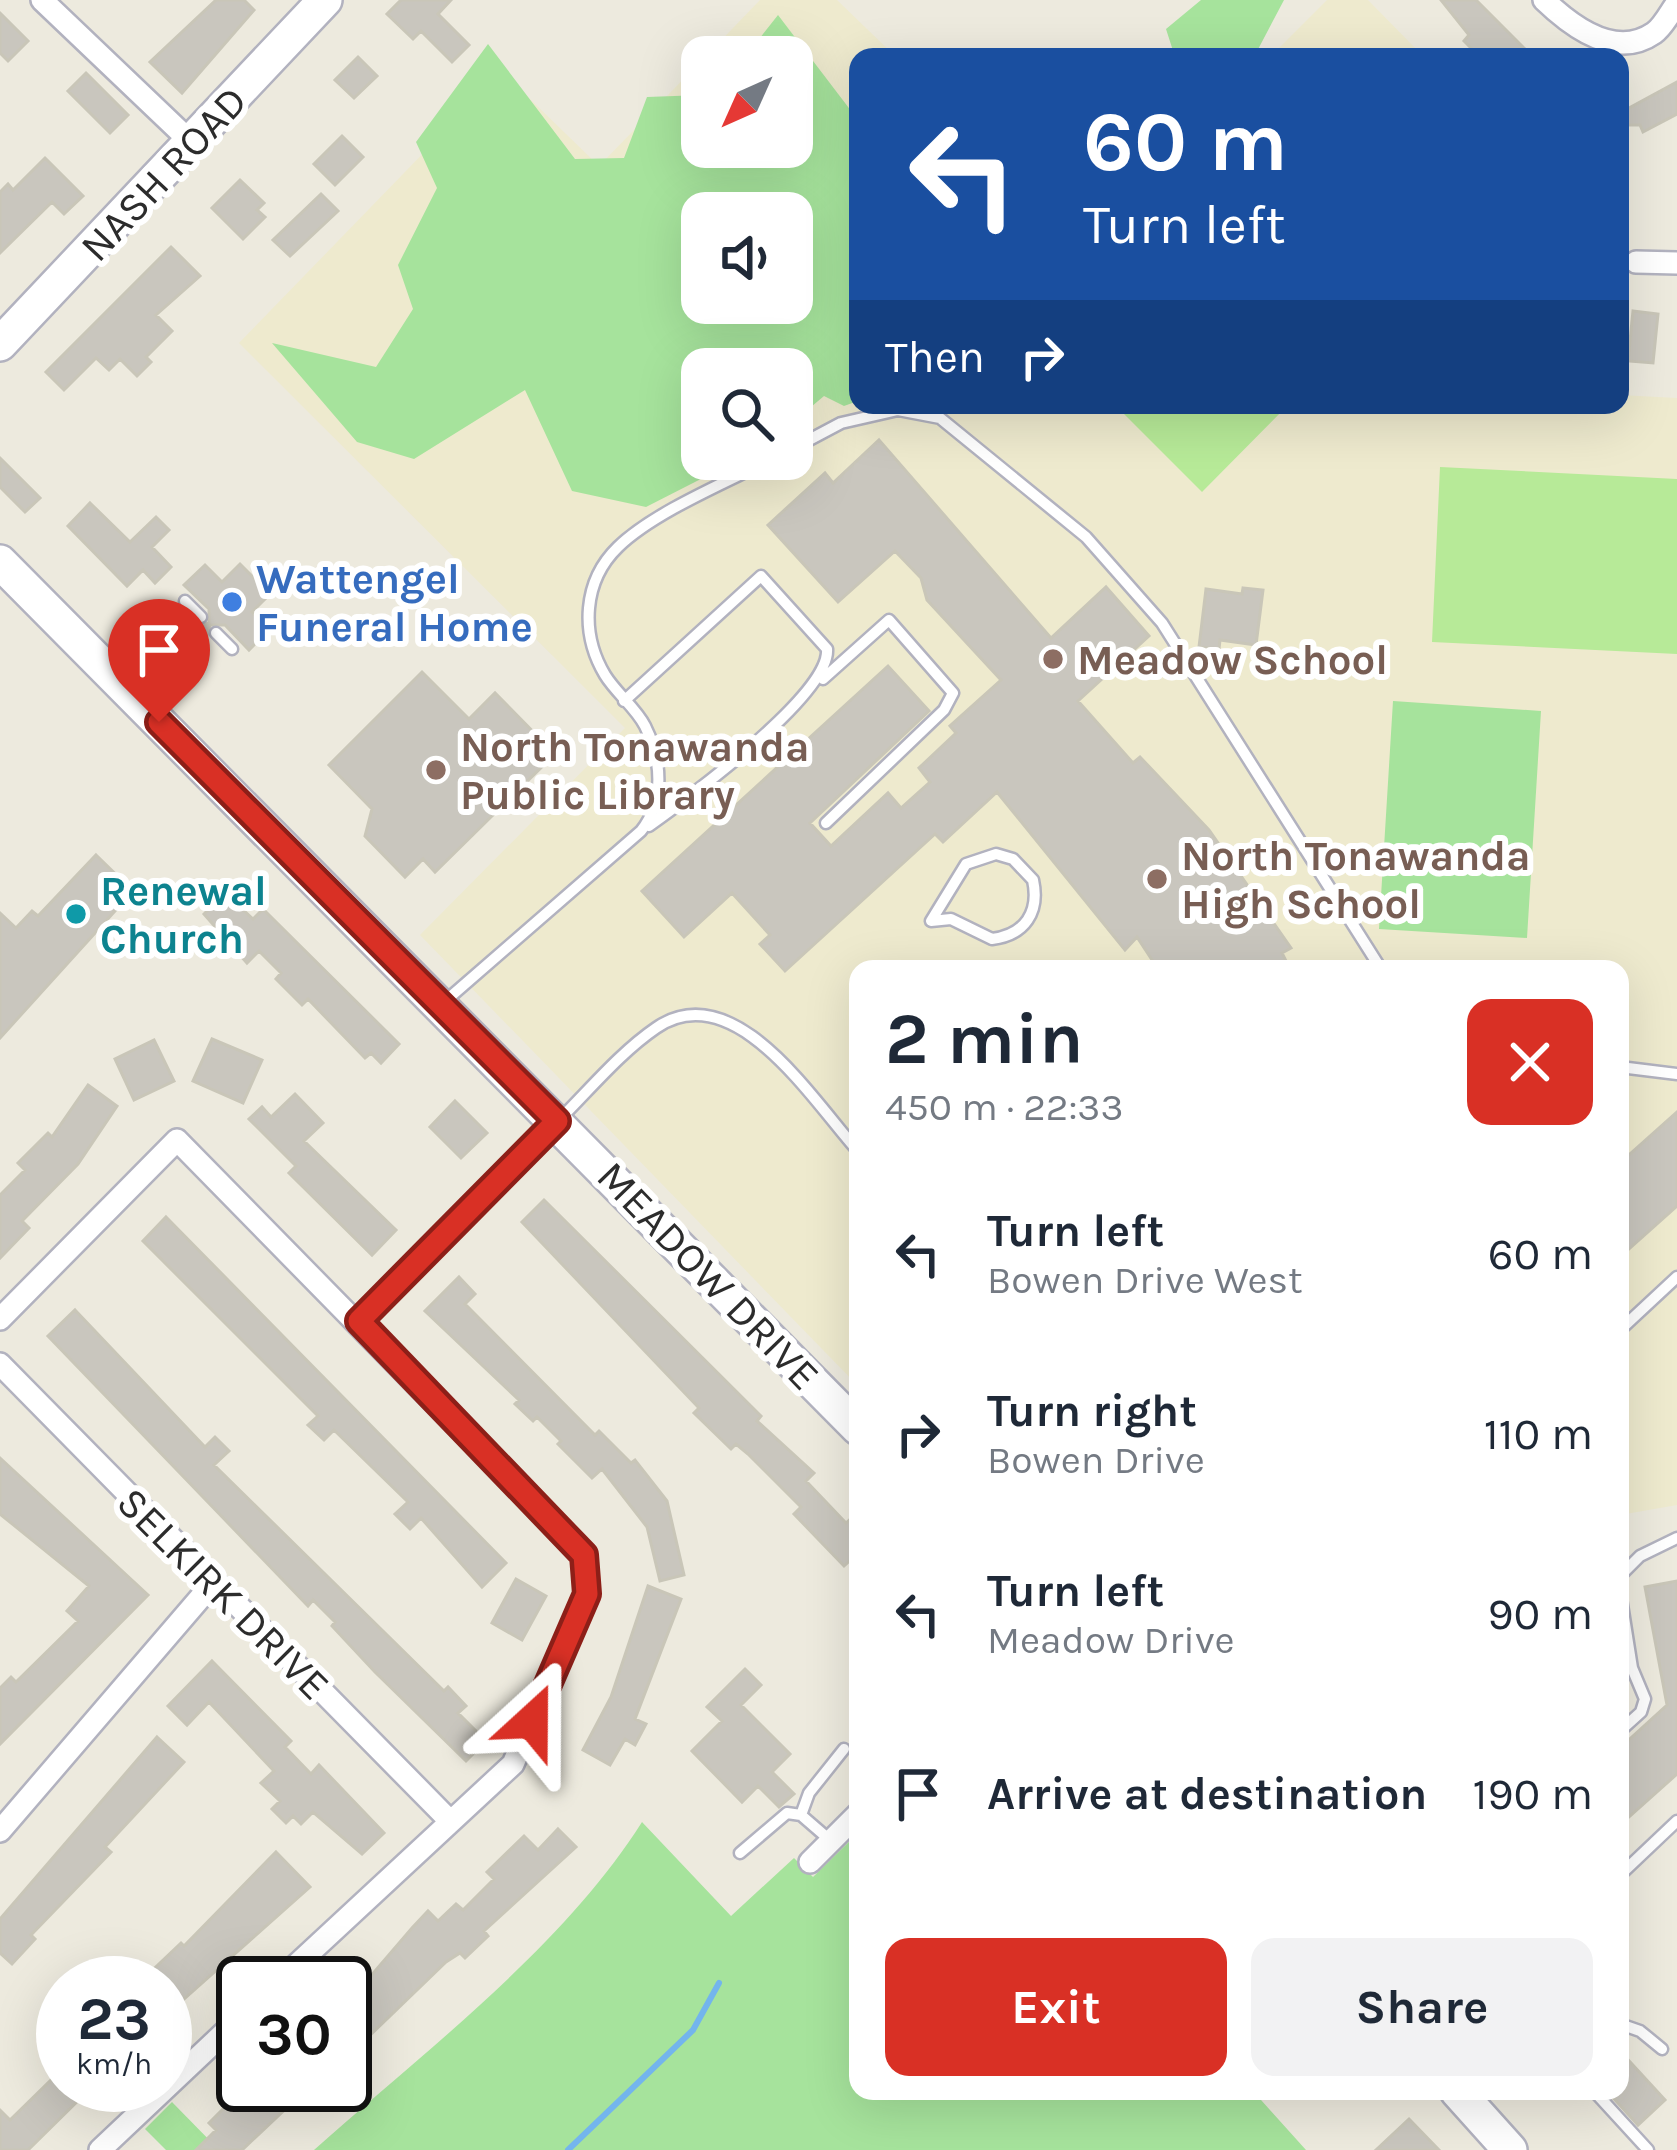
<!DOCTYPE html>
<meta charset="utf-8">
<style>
body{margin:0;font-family:Karla,sans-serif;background:#f2f2f3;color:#1f2937;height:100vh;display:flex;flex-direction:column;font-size:45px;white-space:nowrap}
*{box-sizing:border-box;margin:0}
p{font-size:39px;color:#747a83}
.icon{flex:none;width:66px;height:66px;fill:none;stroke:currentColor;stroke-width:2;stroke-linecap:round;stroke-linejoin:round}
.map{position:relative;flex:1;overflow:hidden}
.sheet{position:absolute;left:849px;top:960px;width:780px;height:1140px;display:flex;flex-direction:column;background:#fff;border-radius:24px;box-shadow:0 12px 48px #0002}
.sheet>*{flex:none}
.hud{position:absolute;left:849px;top:48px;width:780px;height:366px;border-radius:24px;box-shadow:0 12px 48px #0002;background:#1a4fa0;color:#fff;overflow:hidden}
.needle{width:78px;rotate:225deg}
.tools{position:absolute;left:681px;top:36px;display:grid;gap:24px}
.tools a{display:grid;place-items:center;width:132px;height:132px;border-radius:24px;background:#fff;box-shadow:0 12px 48px #0002;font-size:60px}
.speed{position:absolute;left:36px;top:1956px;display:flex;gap:24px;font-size:60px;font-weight:700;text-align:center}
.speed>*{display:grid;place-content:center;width:156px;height:156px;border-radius:50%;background:#fff;box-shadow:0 12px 48px #0002;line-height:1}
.speed small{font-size:30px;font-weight:400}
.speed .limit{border:6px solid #111;border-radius:18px;background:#fff;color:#111}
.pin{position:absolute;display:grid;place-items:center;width:102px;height:102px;color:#fff;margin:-123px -51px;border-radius:50% 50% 50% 0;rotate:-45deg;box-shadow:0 0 12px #0007}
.pin .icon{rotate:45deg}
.me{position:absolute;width:132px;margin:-66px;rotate:24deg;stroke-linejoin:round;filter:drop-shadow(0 0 9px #0008)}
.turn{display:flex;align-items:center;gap:42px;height:252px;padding:0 36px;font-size:54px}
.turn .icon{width:156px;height:156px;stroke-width:2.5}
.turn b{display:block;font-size:84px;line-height:102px}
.then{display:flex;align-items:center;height:114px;padding:0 36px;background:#0003;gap:24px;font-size:45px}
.round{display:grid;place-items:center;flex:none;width:126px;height:126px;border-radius:24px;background:#f2f2f3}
.head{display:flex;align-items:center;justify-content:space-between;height:204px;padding:0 36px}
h1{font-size:72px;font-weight:700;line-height:90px}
.action{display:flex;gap:24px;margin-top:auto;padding:24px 36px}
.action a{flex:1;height:138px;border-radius:24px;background:#d93025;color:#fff;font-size:48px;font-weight:700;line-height:138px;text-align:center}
.action a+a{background:#f2f2f3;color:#1f2937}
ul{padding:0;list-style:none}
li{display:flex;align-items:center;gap:36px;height:180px;padding:0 36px}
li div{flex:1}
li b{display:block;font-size:45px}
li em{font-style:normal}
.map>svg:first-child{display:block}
.education{fill:#eeeace;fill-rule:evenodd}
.green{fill:#a6e39c;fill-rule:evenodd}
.pitch{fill:#b7ea98}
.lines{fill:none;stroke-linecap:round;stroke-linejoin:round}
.stream{stroke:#73b5ed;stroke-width:6}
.building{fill:#c9c6be;stroke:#c9c6b8;stroke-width:3}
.lane-casing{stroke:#b2b2bf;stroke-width:15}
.street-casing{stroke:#b2b2bf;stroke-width:26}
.secondary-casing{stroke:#b2b2bf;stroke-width:38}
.lane{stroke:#fff;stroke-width:10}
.street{stroke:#fff;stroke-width:21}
.secondary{stroke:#fff;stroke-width:33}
.route-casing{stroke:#8d1f18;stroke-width:30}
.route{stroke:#d93025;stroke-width:21}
.shop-dot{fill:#3f7fe0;stroke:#fff;stroke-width:4.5}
.education-dot{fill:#8d6e63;stroke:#fff;stroke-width:4.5}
.culture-dot{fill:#0f9aa8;stroke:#fff;stroke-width:4.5}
.labels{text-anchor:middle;stroke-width:12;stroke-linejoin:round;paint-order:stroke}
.street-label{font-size:42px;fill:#2c2c2c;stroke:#fff}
.shop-label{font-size:42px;font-weight:bold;fill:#366cbe;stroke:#fff;text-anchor:start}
.education-label{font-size:42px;font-weight:bold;fill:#785e54;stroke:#fff;text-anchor:start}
.culture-label{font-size:42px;font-weight:bold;fill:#0d838f;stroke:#fff;text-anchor:start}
</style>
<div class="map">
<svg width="1677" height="2150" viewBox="0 0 1677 2150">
<rect width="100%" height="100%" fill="#edeade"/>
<path class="education" d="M760,0h77l59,57h-38v348h762v-10l57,3v1107l-57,10v-546h-762v417l-438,-451 205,-207 -386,-385 263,-271 97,94 103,-106v87h90v-90h-87zM702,213h90v90h-90zM702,369h90v90h-90z
M1327,0h41l56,57h-154z"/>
<path class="green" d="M1201,0h83l-30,57h-79l-9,-28z
M778,15l80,105v281l-14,5 -20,-10 -32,27v-54h-90v90h38l-94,48 -74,-16 -47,-101 -111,69 -57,-17 -85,-99 104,24 37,-58 -15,-44 39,-77 -21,-46 72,-98 87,115 49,-1 23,-61 55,-2v52h90v-90h-47zM792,213v90h-90v-90z
M1393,701l148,10 -14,227 -148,-9z
M642,1822l89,94 63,-58 19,19 45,-44v258h395l53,59h-992c110,-98 249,-203 328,-328z
M172,2102l47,48h-53l-21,-21z"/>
<path class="pitch" d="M1115,405h173l-86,87z
M1440,467l237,12v175l-245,-12z"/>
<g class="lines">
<path class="stream" d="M568,2150l125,-120 26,-47"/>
</g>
<path class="building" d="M216,0h28l10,10 -72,83 -32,-31z
M401,0h50l-13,14 31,31 -17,17 -31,-31 -8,8 -26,-25z
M1441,0h35l57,57h-53l-16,-16 5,-6z
M0,13l28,28 -20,20 -8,-8z
M358,57l19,19 -23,22 -19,-18z
M86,73l42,42 -18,18 -42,-42z
M1677,82v32l-34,18 -3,-7h-20v-12z
M342,136l21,21 -28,28 -21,-21z
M45,158l38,38 -19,18 -12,-12 -52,51v-61l8,-8 5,6z
M240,180l24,23 -7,7 8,7 -22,22 -31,-31z
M321,194l17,17 -48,45 -17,-16z
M171,247l29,29 -44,39 16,16 -26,26 5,5 -14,14 -17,-17 -11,11 -13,-12 -32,32 -18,-18z
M1633,311l25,3 -5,49 -25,-2z
M879,440l172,198 55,-51 43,49 -71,65 55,62 7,-6 69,73 82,118 -9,5 8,16h-132l-21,-32 -12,13 -128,-158 -54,50 -8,-8 -150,137 -25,-27 10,-9 -38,-42 -48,44 -42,-46 246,-225 41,45 -119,112 21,23 57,-53 13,15 29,-26 -11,-14 37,-35 -6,-7 51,-46 -74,-80 -6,-22 -26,-27 -57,51 -70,-77 57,-52 8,10z
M0,458l40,40 -15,14 -25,-25z
M90,503l40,39 26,-25 13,13 -17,17 19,20 -16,16 -12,-13 -16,16 -59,-60z
M240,564l30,30 -18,18 17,18 -20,20 -24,-25h-15l-3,11 -10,-10 12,-3v-14l-25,-24 21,-20 17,17z
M1243,588l20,2 -7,55 -36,-5 -1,9 -20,-2 7,-58 36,5z
M422,672l47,47 26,-26 60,61 -120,118 -12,-13 -18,18 -40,-41 7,-27 -43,-44z
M96,855l37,36 -133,147v-125l16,15 16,-17 6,5z
M225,893l28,26 10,-10 136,135 -18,19 -10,-10 -6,5 -57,-59 -6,6 -26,-26 5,-6 -22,-22 -12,12 -43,-49z
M212,1039l50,21 -19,43 -50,-22z
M154,1040l20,41 -40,19 -19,-41z
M88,1085l29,21 -39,58 -56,57 7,7 -29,30v-63l25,-25 -7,-7 30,-30 4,4z
M295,1094l28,29 -19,18 92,89 -24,25 -83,-82 7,-7 -47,-47 13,-12 9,10z
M455,1101l32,32 -26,25 -31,-31z
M1677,1112v94l-57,51v-94z
M544,1200l217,216 -4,5 57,52 -8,8 40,42 12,-11v41l-14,13 -50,-52 7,-7 -53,-53 -12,-10 -5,5 -37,-36 5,-5 -177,-186z
M166,1217l340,346 -24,24 -61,-69 -11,11 -15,-15 13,-12 -74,-72 -10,10 -16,-15 10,-9 -175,-175z
M459,1277l16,17 -10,10 130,131 4,-4 32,32 4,-3 32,41 17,74 -24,6 -13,-54 -45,-58 -10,9 -34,-34 3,-3 -24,-24 -4,4 -18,-17 4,-4 -94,-89z
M75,1310l130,137 10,-10 14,14 -15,14 230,226 4,-4 18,19 -8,7 28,28 -20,20 -91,-89 -43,-46 3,-4 -22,-22 -5,6 -260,-270z
M0,1458l148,137 -148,149v-56l11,-11 5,5 62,-61 -11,-10 22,-25 -89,-72z
M516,1579l30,17 -24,44 -30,-17z
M1677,1581v193l-57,51v-77l47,-43 -22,-118z
M648,1586l33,13 -46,120 11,5 -11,21 -10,-6 -15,26 -27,-15 28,-53z
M212,1661l79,80 -6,6 26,27 8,-9 65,68 -22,21 -49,-42 -12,12 -8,-8 -7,7 -14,-14 8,-8 -19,-18 13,-12 -65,-69 -22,23 -19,-19z
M745,1669l16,16 -20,20 49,49 -18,18 22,22 -15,13 -21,-21 -16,16 -50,-51 30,-30 -15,-14z
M157,1737l27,25 -79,85 6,5 -80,83 4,4 -23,25 -12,-11v-34z
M558,1829l18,18 -92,84 4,5 -23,22 -5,-5 -14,9 -83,80 -5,-5 -13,12v-43l67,-78 16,-17 10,10 18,-17 7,6 31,-31 -7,-7 37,-36 14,14z
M276,1852l34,35 -145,129v-33h-26l42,-40 3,3z
M1620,2051l45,49 -27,25 -31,-34h13z
M58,2073l5,12h31l-66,65h-28v-40l10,10z
M247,2085h64l-69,65h-46l20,-20 -7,-7z
M1409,2119l30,31h-63z"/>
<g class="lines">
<g class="lane-casing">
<path id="lane" d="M792,449l49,-26 57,-13 42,8 146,119 76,86 219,346
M185,601l16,16
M216,633l16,16
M823,679l66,-59 64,73 -9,17 -118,113
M624,701l137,-125 66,73c4,45 -139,149 -178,177
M996,854l17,5 20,21c7,32 -8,55 -41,59l-41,-20 -20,2 35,-57z
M442,1004l199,-173c24,-30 21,-71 4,-105 -9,-18 -29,-33 -40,-51 -25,-42 -22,-94 13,-128 36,-35 109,-65 154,-88
M1620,1067l57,7
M561,1118c30,-30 60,-66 95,-90 78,-54 157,73 202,123
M1620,1330l57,-53
M1620,1576l20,-20 37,-18
M1620,1592l12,76 13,31 -4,13 -21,19
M801,1815l8,-22 35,-44
M740,1853l47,-40 14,2 30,26
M1620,1875l57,-54
M1620,2024l20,7 22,18
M1594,2091l54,59"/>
</g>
<g class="street-casing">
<path id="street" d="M42,0l150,143
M1544,0c27,26 71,60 110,33 9,-6 17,-22 23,-30
M1636,262l41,1
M0,1319l177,-179 407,415 3,39 -74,170 -236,219
M359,1321l198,-200
M0,1364l450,457
M0,1831l213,-248
M810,1862l48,-48
M100,2150l143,-135"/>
</g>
<g class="secondary-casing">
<path id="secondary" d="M0,344l325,-344
M0,562l858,866
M1457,2091l53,59"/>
</g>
<use href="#lane" class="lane"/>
<use href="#street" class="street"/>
<use href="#secondary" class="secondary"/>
</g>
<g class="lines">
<g class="route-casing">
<path id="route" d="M159,722l398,399 -198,200 225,234 3,39 -55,127"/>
</g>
<use href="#route" class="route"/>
</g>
<circle class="shop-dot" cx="232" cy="602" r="12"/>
<g class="education-dot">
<circle cx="1053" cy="659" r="12"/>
<circle cx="436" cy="770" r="12"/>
<circle cx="1157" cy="879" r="12"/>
</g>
<circle class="culture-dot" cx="76" cy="914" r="12"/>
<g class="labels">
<g class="street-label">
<text transform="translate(163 173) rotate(-47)" y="15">NASH ROAD</text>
<text transform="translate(709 1275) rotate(46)" y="15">MEADOW DRIVE</text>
<text transform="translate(224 1593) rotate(45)" y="15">SELKIRK DRIVE</text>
</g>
<g class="shop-label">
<text x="256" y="593">Wattengel<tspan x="256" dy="48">Funeral Home</tspan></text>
</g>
<g class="education-label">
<text x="1077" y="674">Meadow School</text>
<text x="460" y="761">North Tonawanda<tspan x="460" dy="48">Public Library</tspan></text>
<text x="1181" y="870">North Tonawanda<tspan x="1181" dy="48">High School</tspan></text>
</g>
<g class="culture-label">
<text x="100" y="905">Renewal<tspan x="100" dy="48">Church</tspan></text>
</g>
</g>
</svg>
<div class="tools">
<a><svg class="needle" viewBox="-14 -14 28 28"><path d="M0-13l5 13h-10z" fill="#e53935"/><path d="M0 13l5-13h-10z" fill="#747a83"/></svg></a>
<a><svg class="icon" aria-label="sound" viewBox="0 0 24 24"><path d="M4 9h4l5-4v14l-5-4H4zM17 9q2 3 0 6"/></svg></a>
<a><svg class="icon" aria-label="search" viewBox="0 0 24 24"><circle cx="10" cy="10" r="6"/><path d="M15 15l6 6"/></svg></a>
</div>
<div class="speed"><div>23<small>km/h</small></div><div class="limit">30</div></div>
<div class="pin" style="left:159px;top:722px;background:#d93025"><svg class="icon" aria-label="arrive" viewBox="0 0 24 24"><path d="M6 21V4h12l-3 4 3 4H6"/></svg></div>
<svg class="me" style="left:532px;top:1721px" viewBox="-20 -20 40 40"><path d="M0-17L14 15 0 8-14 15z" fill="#d93025" stroke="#fff" stroke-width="4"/></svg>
<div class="hud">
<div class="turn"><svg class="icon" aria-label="left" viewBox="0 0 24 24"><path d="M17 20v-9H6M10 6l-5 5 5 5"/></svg><div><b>60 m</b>Turn left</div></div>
<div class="then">Then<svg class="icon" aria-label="right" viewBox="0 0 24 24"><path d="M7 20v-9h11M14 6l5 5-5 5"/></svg></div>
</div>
<section class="sheet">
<div class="head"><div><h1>2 min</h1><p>450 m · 22:33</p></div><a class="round" style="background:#d93025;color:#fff"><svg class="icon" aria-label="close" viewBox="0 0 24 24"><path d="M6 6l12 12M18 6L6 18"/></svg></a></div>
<ul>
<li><svg class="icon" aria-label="left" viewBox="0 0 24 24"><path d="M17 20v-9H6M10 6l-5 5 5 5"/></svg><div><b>Turn left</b><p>Bowen Drive West</p></div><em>60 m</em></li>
<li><svg class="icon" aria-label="right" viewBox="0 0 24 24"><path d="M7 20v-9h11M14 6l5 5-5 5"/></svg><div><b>Turn right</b><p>Bowen Drive</p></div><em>110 m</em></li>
<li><svg class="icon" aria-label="left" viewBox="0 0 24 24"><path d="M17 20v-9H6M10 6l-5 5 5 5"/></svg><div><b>Turn left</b><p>Meadow Drive</p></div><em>90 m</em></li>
<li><svg class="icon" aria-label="arrive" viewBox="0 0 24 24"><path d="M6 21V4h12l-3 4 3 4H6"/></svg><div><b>Arrive at destination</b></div><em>190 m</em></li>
</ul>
<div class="action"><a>Exit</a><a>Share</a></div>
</section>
</div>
